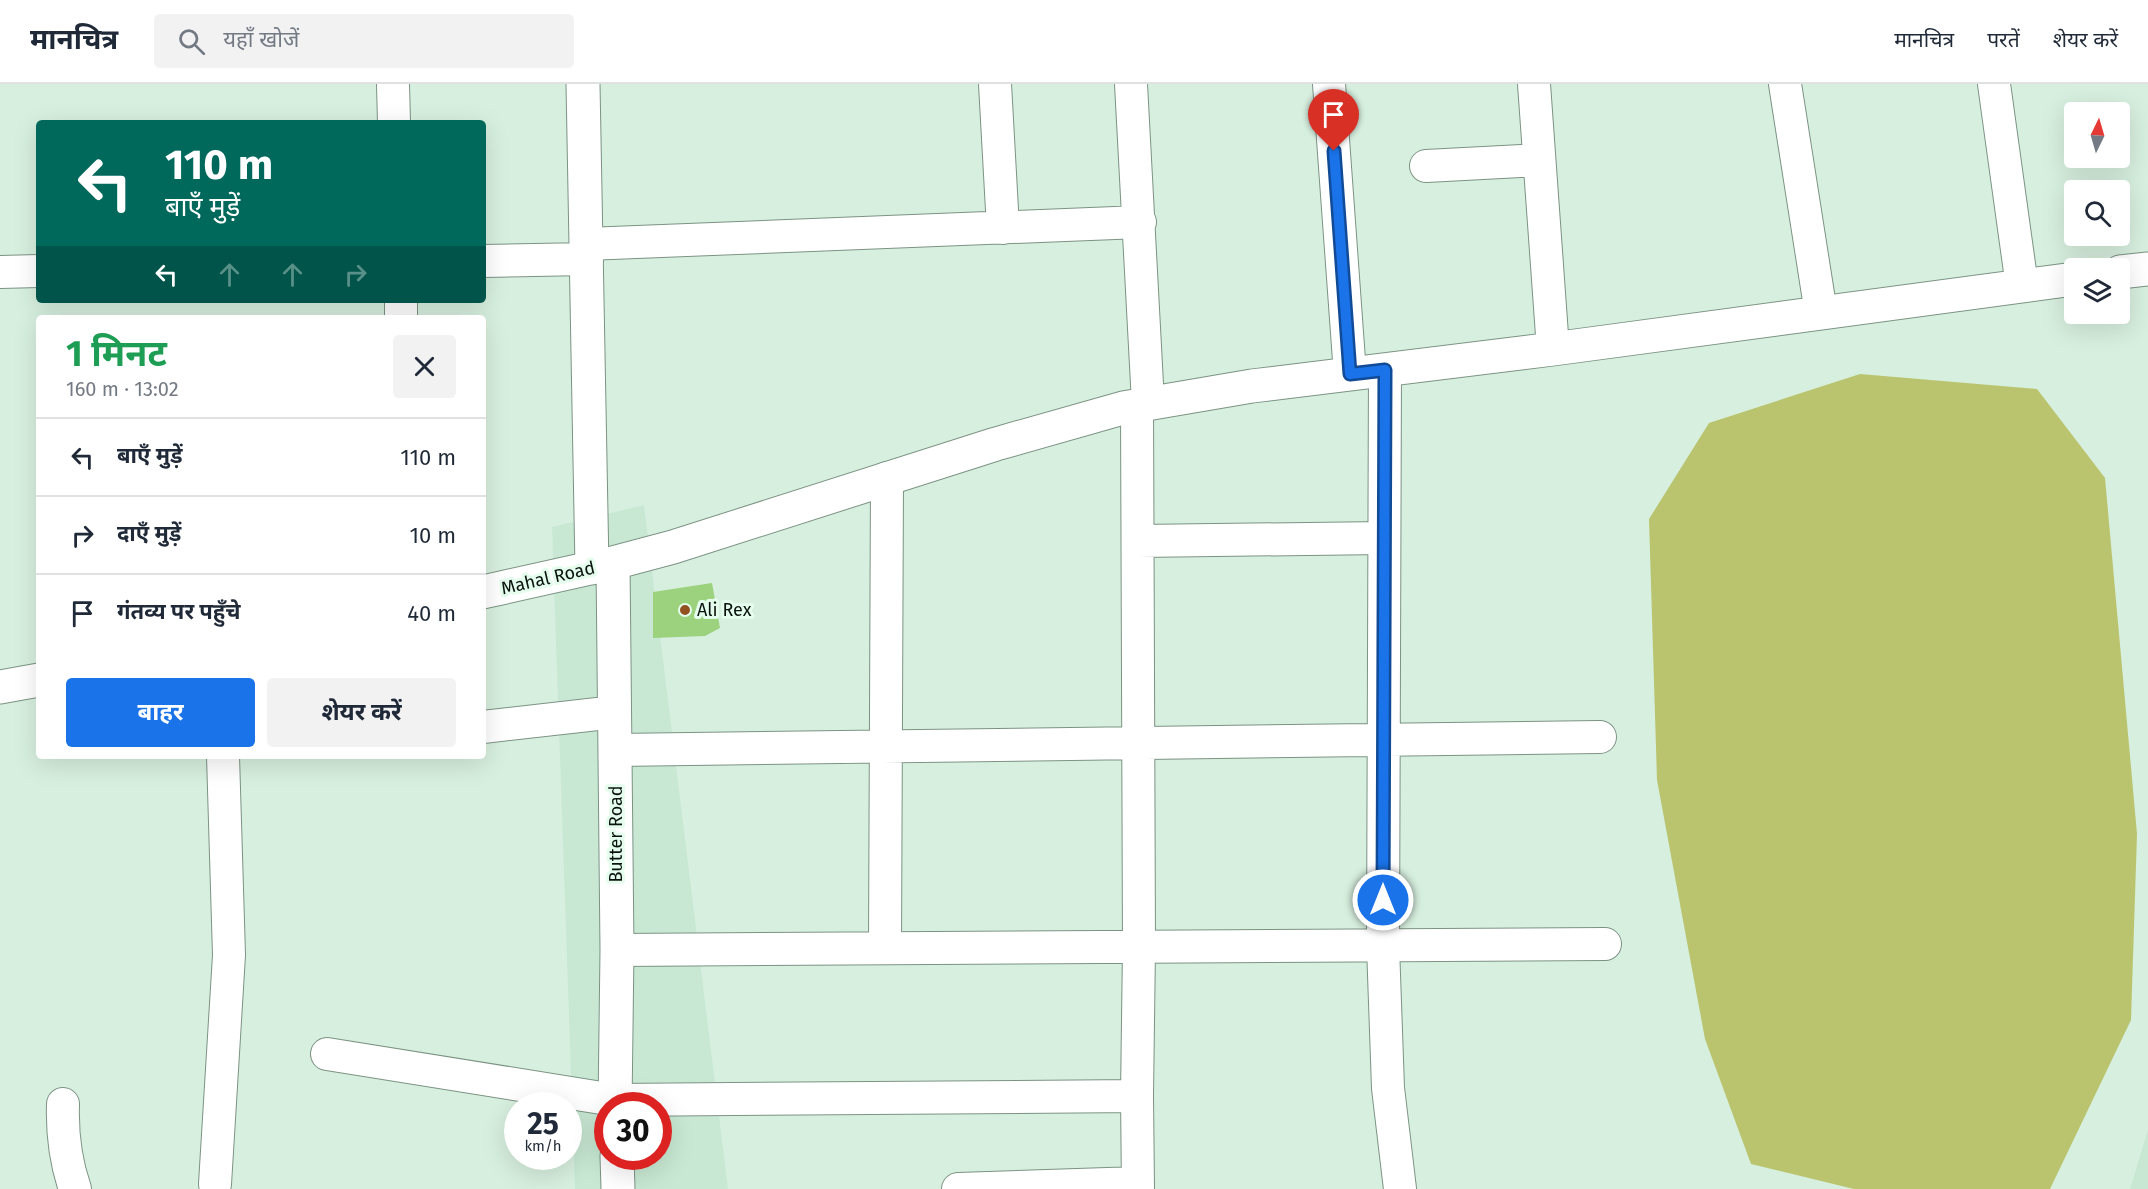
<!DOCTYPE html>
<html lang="hi">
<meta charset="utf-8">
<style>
body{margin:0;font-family:"Fira Sans","Noto Sans Devanagari",sans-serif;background:#f2f2f3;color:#1f2937;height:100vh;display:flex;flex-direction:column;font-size:22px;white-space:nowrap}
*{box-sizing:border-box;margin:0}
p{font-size:20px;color:#747a83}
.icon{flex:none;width:33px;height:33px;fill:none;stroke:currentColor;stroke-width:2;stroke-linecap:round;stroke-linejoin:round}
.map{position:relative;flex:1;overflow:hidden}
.side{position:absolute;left:36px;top:231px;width:450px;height:444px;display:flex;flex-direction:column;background:#fff;border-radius:6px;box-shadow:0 6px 24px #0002}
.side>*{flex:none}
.banner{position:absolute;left:36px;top:36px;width:450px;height:183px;border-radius:6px;box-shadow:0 6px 24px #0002;background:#00695c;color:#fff;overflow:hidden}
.needle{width:39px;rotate:5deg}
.buttons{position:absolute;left:2064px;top:18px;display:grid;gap:12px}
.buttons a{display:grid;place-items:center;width:66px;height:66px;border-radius:6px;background:#fff;box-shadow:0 6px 24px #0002;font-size:30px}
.speed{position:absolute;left:504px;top:1008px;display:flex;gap:12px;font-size:30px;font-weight:700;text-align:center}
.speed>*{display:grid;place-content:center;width:78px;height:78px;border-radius:50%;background:#fff;box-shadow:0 6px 24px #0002;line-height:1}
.speed small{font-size:15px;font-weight:400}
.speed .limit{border:9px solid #d22;background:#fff;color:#111}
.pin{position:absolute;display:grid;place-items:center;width:51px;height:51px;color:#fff;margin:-62px -26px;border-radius:50% 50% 50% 0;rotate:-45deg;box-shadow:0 0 6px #0007}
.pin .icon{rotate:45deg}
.me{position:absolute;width:66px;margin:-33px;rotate:0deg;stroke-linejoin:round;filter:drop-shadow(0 0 4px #0008)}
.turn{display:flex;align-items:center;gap:21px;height:126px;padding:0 30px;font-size:27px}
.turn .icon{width:78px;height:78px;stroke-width:2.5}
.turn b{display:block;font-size:42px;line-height:51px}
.lanes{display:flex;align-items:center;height:57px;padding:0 30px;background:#0003;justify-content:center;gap:30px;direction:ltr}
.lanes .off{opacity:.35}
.round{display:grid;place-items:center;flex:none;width:63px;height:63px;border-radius:6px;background:#f2f2f3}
.headline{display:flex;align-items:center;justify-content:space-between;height:102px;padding:0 30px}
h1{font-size:36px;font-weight:700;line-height:45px;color:#1e9e55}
.button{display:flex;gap:12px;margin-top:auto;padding:12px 30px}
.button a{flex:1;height:69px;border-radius:6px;background:#1a73e8;color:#fff;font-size:24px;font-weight:700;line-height:69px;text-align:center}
.button a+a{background:#f2f2f3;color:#1f2937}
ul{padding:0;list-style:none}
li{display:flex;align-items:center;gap:18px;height:78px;padding:0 30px;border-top:2px solid #e0e1e3}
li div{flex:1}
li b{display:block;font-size:22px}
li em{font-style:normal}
header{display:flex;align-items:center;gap:36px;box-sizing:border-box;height:84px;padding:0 30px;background:#fff;border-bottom:2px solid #e0e1e3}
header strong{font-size:28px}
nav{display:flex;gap:33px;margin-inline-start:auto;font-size:21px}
.search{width:420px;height:54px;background:#f2f2f3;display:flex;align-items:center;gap:15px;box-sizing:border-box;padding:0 21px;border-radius:6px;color:#747a83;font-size:22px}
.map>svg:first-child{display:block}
.built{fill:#c8e8d3;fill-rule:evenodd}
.pitch{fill:#bac46e}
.building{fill:#9cd27e}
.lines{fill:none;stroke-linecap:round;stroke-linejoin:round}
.street-casing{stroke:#7c9384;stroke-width:34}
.secondary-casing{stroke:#7c9384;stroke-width:35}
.street{stroke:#fff;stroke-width:32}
.secondary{stroke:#fff;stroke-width:33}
.route-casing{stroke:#114b97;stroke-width:15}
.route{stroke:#1a73e8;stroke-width:10}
.poi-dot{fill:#935021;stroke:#e4fdec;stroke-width:2}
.labels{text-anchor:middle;stroke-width:6;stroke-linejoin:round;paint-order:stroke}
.street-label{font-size:18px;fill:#0b130e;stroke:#e4fdec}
.poi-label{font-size:18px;fill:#0b130e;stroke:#e4fdec;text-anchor:start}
</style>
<header>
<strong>मानचित्र</strong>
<div class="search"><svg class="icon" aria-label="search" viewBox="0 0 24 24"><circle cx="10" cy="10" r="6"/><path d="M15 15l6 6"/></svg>यहाँ खोजें</div>
<nav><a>मानचित्र</a><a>परतें</a><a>शेयर करें</a></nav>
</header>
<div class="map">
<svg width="2148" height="1105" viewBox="0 0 2148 1105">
<rect width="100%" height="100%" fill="#d7efdf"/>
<path class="built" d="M644,421l84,684h-153l-23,-662zM608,1022h50v50h-50z
M2148,1046v59h-18z"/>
<path class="pitch" d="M1860,290l177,15 68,89 32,356 -6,186 -81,169h-196l-103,-25 -46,-125 -48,-259 -8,-261 60,-96z"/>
<path class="building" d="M712,499l8,45 -15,8 -52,2v-46z"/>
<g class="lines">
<g class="street-casing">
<path id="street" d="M393,0l1,39
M995,0l8,144
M1131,0l17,319
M1329,0l21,290
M1534,0l19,265
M1785,0l36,229
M1994,0l28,202
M1426,82l113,-6
M586,160l554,-22
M483,177l104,-2
M0,188l39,-1
M401,216v18
M1385,286l-2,576 5,142 12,101
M1137,321l2,542 -2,149 1,93
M1138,457l246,-3
M483,643l132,-15
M615,666l985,-13
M885,864l2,-470
M617,866l988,-6
M327,970l287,46 523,-4
M63,1020c-1,30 2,56 12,85
M215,1100l14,-229 -6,-199
M958,1105l180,-6"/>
</g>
<g class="secondary-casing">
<path id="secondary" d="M583,0l9,484
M2120,188l28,-3
M613,479l4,387 -2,156
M483,508l130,-29 60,-16 323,-103 127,-36 129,-22 301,-37 521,-70
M0,603l39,-7
M617,1072l1,33"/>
</g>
<use href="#street" class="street"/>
<use href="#secondary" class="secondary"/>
</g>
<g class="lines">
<g class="route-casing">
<path id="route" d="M1334,67l16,223 35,-4 -2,530"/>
</g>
<use href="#route" class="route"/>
</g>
<circle class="poi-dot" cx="685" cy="526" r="6"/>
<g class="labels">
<g class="street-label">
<text transform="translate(548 494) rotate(-13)" y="6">Mahal Road</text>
<text transform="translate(616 750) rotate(-90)" y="6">Butter Road</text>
</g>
<g class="poi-label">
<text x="697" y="532">Ali Rex</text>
</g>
</g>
</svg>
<div class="buttons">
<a><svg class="needle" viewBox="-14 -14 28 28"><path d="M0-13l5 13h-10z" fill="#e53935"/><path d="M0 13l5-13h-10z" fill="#747a83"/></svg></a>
<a><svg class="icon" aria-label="search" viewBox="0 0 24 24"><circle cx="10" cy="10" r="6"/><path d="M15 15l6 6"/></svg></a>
<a><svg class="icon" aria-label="layers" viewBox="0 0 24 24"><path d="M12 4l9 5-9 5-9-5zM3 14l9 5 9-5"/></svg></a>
</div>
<div class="speed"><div>25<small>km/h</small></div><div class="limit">30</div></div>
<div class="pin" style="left:1334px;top:67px;background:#d93025"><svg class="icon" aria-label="arrive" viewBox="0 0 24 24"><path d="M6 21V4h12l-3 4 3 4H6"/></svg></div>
<svg class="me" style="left:1383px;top:816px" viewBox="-20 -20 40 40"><circle r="17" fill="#1a73e8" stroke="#fff" stroke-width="3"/><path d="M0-11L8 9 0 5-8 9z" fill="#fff"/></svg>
<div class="banner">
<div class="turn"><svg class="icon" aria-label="left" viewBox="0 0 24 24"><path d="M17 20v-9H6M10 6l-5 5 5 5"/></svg><div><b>110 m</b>बाएँ मुड़ें</div></div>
<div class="lanes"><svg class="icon" aria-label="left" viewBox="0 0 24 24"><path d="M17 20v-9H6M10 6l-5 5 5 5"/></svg><svg class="icon off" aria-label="ahead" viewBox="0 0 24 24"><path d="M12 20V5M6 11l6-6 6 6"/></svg><svg class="icon off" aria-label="ahead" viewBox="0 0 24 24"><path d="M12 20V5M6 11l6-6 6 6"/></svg><svg class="icon off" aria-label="right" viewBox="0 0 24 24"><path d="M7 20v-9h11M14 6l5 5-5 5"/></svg></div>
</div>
<section class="side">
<div class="headline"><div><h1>1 मिनट</h1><p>160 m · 13:02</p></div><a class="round"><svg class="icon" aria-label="close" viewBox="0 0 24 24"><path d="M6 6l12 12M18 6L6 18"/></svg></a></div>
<ul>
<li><svg class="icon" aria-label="left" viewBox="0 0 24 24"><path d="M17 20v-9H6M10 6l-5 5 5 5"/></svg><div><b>बाएँ मुड़ें</b></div><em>110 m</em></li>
<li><svg class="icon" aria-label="right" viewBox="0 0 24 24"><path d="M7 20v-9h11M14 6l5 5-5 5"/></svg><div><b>दाएँ मुड़ें</b></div><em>10 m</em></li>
<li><svg class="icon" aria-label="arrive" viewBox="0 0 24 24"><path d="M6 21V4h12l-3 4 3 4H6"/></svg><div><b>गंतव्य पर पहुँचे</b></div><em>40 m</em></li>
</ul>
<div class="button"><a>बाहर</a><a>शेयर करें</a></div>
</section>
</div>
